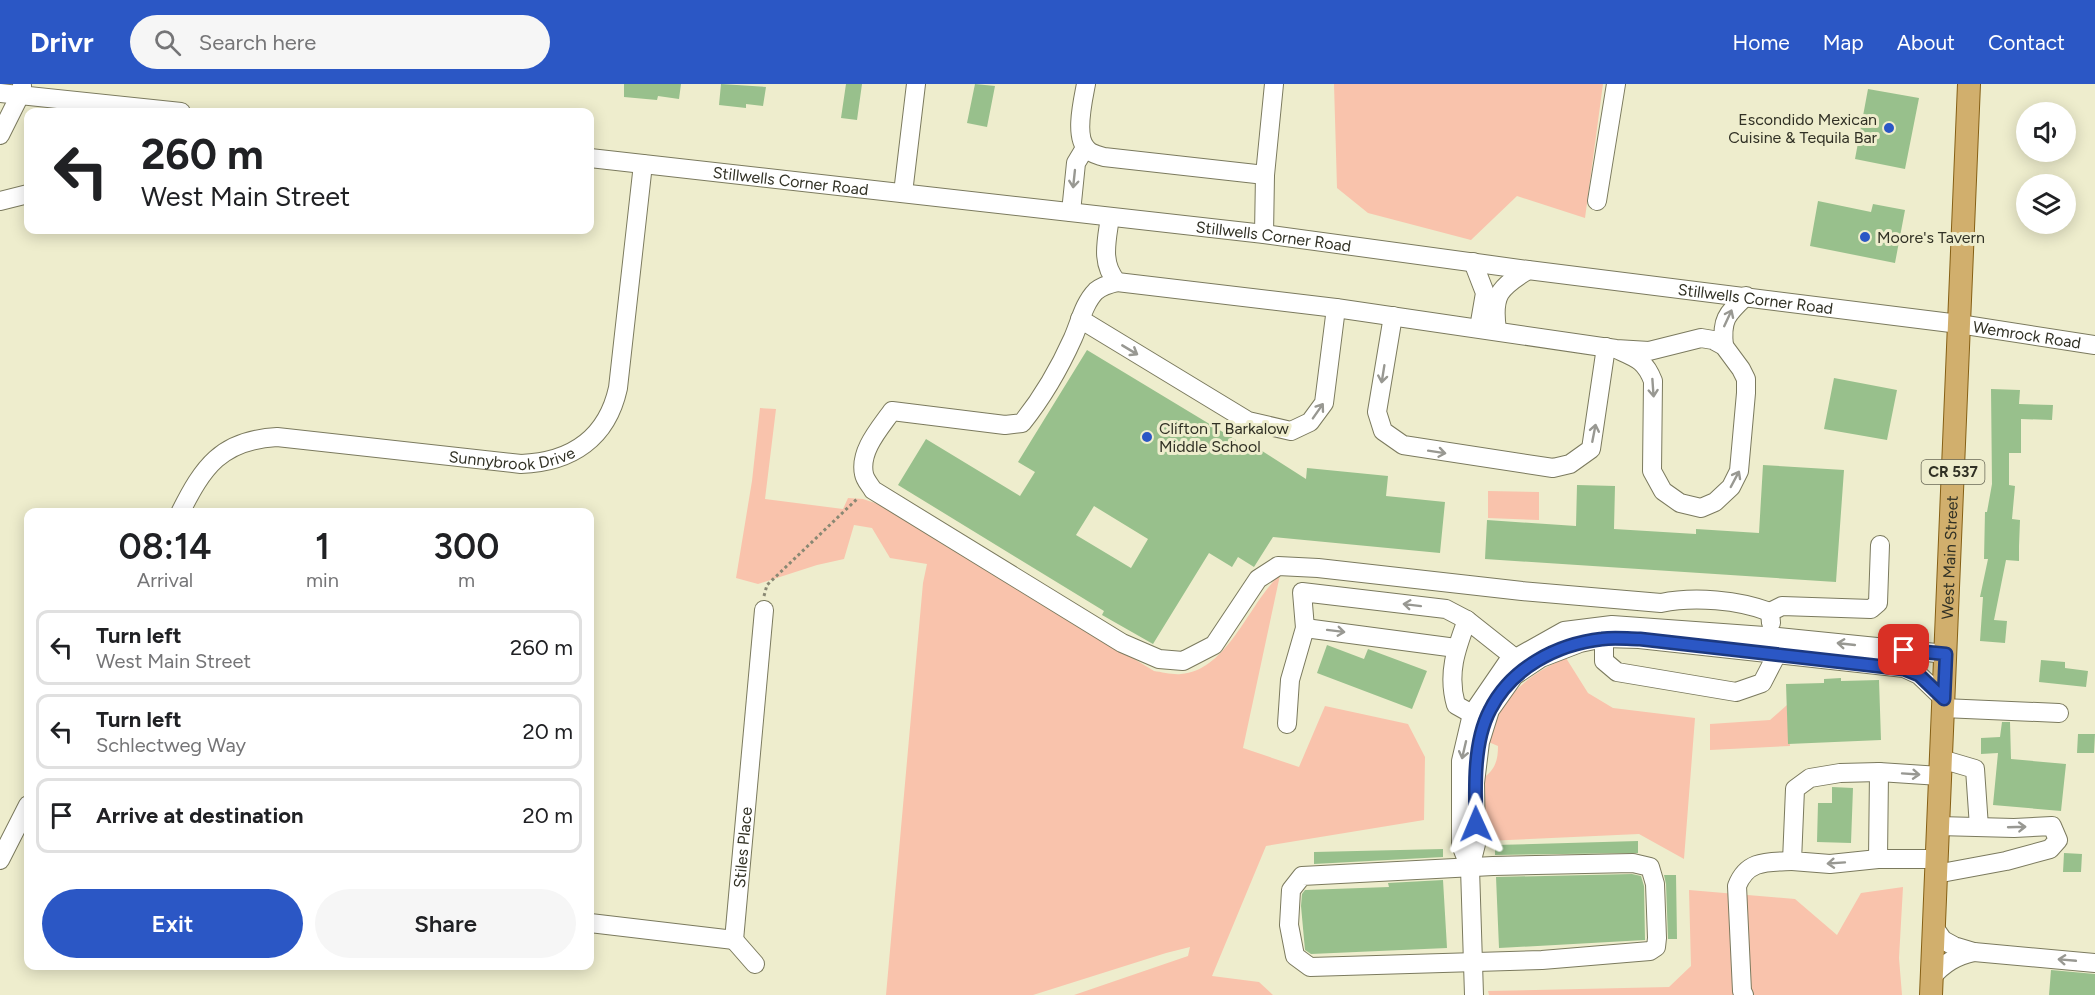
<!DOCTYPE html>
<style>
body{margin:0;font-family:Figtree,sans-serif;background:#f6f6f6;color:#202124;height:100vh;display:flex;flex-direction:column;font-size:22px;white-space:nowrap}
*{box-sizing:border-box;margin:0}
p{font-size:20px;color:#757577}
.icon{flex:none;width:33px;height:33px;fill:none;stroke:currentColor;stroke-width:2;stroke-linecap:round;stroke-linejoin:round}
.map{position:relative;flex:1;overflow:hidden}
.drawer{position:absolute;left:24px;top:424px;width:570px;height:462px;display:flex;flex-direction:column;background:#fff;border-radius:12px;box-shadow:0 3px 15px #0003}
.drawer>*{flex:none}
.hud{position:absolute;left:24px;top:24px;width:570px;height:126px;border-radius:12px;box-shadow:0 3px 15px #0003;background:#fff;color:#202124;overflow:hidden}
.controls{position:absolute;left:2016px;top:18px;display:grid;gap:12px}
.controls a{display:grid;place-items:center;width:60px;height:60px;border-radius:50%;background:#fff;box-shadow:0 3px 15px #0003;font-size:30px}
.pin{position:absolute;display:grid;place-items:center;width:51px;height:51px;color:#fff;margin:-26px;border-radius:12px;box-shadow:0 3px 9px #0006}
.me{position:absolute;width:66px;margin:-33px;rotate:359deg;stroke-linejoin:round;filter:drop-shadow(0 0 4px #0008)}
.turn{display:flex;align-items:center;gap:21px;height:126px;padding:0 18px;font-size:27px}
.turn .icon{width:78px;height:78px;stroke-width:2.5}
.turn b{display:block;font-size:42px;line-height:51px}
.eta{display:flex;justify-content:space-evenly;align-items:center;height:102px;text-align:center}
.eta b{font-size:36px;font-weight:600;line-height:42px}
.cta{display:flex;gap:12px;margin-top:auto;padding:12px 18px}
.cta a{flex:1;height:69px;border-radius:36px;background:#2b57c5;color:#fff;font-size:24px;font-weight:600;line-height:69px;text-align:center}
.cta a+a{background:#f6f6f6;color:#202124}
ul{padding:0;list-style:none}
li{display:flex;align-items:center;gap:18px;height:75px;margin:0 12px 9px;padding:0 6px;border:3px solid #e0e0e0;border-radius:12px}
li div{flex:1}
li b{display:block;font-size:22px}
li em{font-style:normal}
header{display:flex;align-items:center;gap:36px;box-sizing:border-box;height:84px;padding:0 30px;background:#2b57c5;color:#fff}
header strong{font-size:28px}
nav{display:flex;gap:33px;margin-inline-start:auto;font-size:21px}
.search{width:420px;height:54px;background:#f6f6f6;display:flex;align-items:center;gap:15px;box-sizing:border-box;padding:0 21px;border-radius:33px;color:#757577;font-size:22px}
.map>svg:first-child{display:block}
.green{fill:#f9c3ac}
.building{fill:#98c08c;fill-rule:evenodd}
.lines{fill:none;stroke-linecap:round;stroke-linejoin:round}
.minor-casing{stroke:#7b7a5e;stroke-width:20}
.major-casing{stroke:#866015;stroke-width:24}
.path{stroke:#898873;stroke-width:3;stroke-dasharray:3 3;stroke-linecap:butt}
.minor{stroke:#fff;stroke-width:18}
.major{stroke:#d1af6d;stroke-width:22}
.oneway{stroke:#989892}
.route-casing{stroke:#1c3980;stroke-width:15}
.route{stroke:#2b57c5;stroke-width:10}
.poi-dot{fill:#2b57c5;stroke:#eeedcd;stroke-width:2}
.labels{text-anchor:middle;stroke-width:6;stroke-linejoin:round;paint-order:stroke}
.shield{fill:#eeedcd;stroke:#6a6957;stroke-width:1.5}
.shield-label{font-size:15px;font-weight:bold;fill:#313125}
.poi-label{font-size:16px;fill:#313125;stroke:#eeedcd;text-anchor:start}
.street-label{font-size:16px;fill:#313125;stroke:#eeedcd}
</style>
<header>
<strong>Drivr</strong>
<div class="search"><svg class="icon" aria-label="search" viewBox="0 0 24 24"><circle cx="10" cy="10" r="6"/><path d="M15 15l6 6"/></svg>Search here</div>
<nav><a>Home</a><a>Map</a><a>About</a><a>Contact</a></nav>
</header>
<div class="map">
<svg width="2095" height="911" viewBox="0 0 2095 911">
<rect width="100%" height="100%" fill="#eeedcd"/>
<path class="green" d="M1334,0h269l-18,134 -68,-22 -46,44 -103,-27 -31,-25z
M760,324l16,1 -11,90 78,10 5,-11 15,1 18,6 273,166c8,1 19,4 27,3 47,-3 69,-73 99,-99l-37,173 56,19 26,-61 83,18 17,33 -1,63 -158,26 -54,130 47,6 14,13h-199l114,-39 2,-9 -24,6 -133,42h-147l37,-412 4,-19 -37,-6 -18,-30 -18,-3 -10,34 -27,6 -59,19 -22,-6 16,-97z
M1488,407l51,1v28l-51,-2z
M1566,574l22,35 25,15 82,10 -11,141 -45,-25 -154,7 -3,-62c13,-9 16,-18 16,-33l-12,-5c14,-42 40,-66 80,-83z
M1787,621l3,41 -80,4v-26l60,-4z
M1903,803l-4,71 3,37h-413l-1,-4 181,-4 22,-21 -2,-76 106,9 42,36 24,-42z"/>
<path class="building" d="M624,0h57l-2,15 -21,-3 -1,4 -33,-3z
M721,0l45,3 -3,19 -17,-2v4l-27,-3z
M846,0h16l-5,36 -16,-2z
M975,0l20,2 -8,41 -20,-4z
M1868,5l51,9 -14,71 -50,-10z
M1818,117l53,11 2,-8 32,6 -10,53 -85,-17z
M1087,266l149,90 -4,7 25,6 2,-4 47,30 1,-11 81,8 -2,20 59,6 -5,51 -167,-16 -19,30 -16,-10 -6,10 -23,-14 -56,91 -51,-29 2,-4 -206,-126 28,-46 94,57 15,-24 -17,-10zM1094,422l54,33 -17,29 -55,-33z
M1834,294l63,12 -10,50 -63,-11z
M1991,305l29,1 -1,14 34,1 -1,15 -31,-1v34h-12v32l6,1 -3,33 8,1 -1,26v15l-13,-1 -12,60 13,1 -2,22 -25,-2 3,-44h-3l8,-38h-4l1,-47h2l5,-28z
M1763,381l81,5 -8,112 -351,-23 2,-39 89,6 1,-41 38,1 -1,43 82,5v-5l63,4z
M1327,561l37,14 4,-10 59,22 -15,38 -95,-36z
M2041,576l24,2v6l23,3 -2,16 -47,-5z
M1841,594v3l38,-1 2,60 -93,4 -2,-60 38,-1v-4z
M2002,638h8l1,37 55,5 -5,47 -68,-6 5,-52 -17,1v-16l19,-1z
M2078,650h17l-1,19h-17z
M1832,703l21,1 -2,55 -34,-1 1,-39h14z
M1638,757v12l-143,2v-10z
M1443,765v8l-129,7v-12z
M2064,769l18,1 -1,18h-18z
M1632,790l9,2 3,10 1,54 -146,8 -3,-71z
M1664,791h12l1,64h-9l-2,-55z
M1443,796l4,68 -136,6 -6,-4 -4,-44 1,-12 3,-4 84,-3 -1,-4z
M2051,886l44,4v21h-46z"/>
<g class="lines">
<g class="minor-casing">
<g id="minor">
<path d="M1086,0c-3,16 -12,53 1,65 4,5 11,6 17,8l161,18"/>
<path d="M0,9l181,19"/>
<path d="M0,51l20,-40 2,-9"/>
<path id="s1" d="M590,74l674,76 264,36 431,54 136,21"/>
<path d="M903,109l13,-109"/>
<path d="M0,117l28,-7"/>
<path d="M1597,117l19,-117"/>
<path d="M1071,128l5,-49 9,-15"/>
<path d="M1110,133c-3,23 -10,46 7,65l219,26 280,41 33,2 52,-13 12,2 11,6 17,23 5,10v14l-7,78 -8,16 -16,15 -14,6 -21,-5 -17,-12 -11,-20 1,-90c-8,-21 -17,-23 -37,-32"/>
<path d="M1264,150l1,-59 9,-91"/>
<path d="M1473,178l12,31 -6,35"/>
<path d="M1117,198c-8,2 -15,4 -21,9 -12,12 -16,31 -23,47 -13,29 -31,60 -51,85l-17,2 -113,-14c-12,17 -33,40 -28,63 1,6 6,11 9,16l249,153 37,16 24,2 31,-16 44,-66 20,-13 40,2 204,23 139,12c33,-7 78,-3 109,9"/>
<path d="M1393,232l-16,96 6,19 20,14 150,23 17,-4 21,-15 15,-102"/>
<path d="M1080,235l168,102 43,10 19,-9 14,-19 12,-95"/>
<path d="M1497,246c-5,-35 2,-42 31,-60"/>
<path d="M1724,262c-3,-27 3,-32 22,-50"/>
<path id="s2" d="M180,429c23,-46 41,-73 97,-76l244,27c51,-2 86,-26 97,-76l25,-224"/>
<path d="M1771,539l-1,-11 12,-6 89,3 7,-6 2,-58"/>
<path d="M1305,544l151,20"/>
<path d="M1604,544v33l13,11 119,20 26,-9 15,-29 1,-12"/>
<path d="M1944,615l-25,-24 -15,-7 -265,-29 -35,-1 -24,5 -39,15 -27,18 -24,34 -10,32 -5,41 1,61 -6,24 -9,-23v-84l11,-47 35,-51 57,-32 48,-6 166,12 168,17"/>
<path d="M1943,624l116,5"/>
<path d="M1472,630l-16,-9c-9,-31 0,-56 11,-85l48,38 6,8"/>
<path d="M1287,640l3,-44 15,-52 -3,-36 144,17 21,11"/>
<path d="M1941,675l34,10 4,58"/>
<path d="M1878,775l1,-87"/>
<path d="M1937,775h-59l-48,5 -38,-3 3,-72 15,-11 30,-5 39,-1 61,4"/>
<path d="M0,776l28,-55"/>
<path d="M1633,779l17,4 5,17 2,54 -1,9 -6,4 -108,9 -232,7 -15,-11 -6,-31 2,-35 11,-14 191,-10z"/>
<path d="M1470,784l4,127"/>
<path d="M1936,790l70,-13 44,-12 8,-9 -6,-14 -38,2 -76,-2"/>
<path d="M590,839l144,17"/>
<path d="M1934,843l9,13 11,6 20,6 121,11"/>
<path id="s3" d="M734,856l30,-330"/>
<path d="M734,856l21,24"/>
<path d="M1931,894c13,-15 25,-22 43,-26"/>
<path d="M1744,911l-2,-4 -5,-105c10,-26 30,-24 55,-25"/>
</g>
</g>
<g class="major-casing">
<g id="major">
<path id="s4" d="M1931,911l38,-911"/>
</g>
</g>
<path class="path" d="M764,512l3,-11 91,-87"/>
<use href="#minor" class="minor"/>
<use href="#major" class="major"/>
</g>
<defs><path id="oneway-shaft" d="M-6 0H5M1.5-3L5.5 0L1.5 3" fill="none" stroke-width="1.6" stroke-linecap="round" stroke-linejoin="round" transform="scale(1.5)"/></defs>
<g class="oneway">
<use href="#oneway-shaft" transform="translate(1074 95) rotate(96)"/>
<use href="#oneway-shaft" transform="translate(1728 234) rotate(-65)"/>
<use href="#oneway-shaft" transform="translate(1130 266) rotate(31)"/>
<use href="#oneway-shaft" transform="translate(1383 290) rotate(99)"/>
<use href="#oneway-shaft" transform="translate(1653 304) rotate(86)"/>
<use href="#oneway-shaft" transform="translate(1318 327) rotate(-55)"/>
<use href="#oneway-shaft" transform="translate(1594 349) rotate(-79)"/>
<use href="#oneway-shaft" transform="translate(1437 368) rotate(9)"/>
<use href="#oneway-shaft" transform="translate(1735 395) rotate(-62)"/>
<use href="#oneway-shaft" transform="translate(1412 521) rotate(-173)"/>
<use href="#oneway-shaft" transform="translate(1336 547) rotate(7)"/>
<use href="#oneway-shaft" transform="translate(1846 560) rotate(-174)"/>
<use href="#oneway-shaft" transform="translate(1464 666) rotate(103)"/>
<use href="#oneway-shaft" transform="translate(1911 690) rotate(4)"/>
<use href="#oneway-shaft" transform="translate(2017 743) rotate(-2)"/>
<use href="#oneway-shaft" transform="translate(1836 779) rotate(176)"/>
<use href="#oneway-shaft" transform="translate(2067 876) rotate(-175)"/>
</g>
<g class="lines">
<g class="route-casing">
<path id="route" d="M1476,740c-1,-35 -3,-82 14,-114 21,-42 67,-66 112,-71 13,-2 25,0 38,0l264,30 15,6 25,24 2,-45 -42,-4"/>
</g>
<use href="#route" class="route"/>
</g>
<g class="poi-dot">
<circle cx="1889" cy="44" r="6"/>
<circle cx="1865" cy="153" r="6"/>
<circle cx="1147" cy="353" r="6"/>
</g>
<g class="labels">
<rect class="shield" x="1921.5" y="376" width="63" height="24" rx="4.5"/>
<g class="shield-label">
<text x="1953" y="393">CR 537</text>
</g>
<g class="poi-label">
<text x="1877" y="41" text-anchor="end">Escondido Mexican<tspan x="1877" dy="18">Cuisine &amp; Tequila Bar</tspan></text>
<text x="1877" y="159">Moore's Tavern</text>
<text x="1159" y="350">Clifton T Barkalow<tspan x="1159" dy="18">Middle School</tspan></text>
</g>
<g class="street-label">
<text dy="6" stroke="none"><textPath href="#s1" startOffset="202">Stillwells Corner Road</textPath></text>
<text dy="6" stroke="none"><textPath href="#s1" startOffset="688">Stillwells Corner Road</textPath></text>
<text dy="6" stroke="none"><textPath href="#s1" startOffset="1174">Stillwells Corner Road</textPath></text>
<text dy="6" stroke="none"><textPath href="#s1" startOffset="1448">Wemrock Road</textPath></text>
<text dy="6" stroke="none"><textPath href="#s2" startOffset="368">Sunnybrook Drive</textPath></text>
<text dy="6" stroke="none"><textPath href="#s4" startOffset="438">West Main Street</textPath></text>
<text dy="6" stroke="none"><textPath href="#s3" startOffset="93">Stiles Place</textPath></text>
</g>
</g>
</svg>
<div class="controls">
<a><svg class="icon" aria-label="sound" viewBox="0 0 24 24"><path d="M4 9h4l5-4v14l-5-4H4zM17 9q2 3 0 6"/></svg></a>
<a><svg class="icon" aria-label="layers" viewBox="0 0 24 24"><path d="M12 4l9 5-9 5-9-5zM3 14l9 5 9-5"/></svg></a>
</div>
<div class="pin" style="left:1904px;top:566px;background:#d93025"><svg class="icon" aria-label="arrive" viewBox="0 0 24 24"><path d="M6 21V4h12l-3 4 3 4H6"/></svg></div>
<svg class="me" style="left:1476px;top:740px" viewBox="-20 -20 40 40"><path d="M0-17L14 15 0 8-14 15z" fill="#2b57c5" stroke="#fff" stroke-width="4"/></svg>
<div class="hud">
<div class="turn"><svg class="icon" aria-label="left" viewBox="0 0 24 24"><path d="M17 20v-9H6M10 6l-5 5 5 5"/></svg><div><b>260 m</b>West Main Street</div></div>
</div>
<section class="drawer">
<div class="eta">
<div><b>08:14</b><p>Arrival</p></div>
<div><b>1</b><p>min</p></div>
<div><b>300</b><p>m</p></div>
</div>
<ul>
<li><svg class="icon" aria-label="left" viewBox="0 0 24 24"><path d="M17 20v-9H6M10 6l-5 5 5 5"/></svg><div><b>Turn left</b><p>West Main Street</p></div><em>260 m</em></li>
<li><svg class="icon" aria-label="left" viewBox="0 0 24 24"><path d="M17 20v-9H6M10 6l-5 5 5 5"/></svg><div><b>Turn left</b><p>Schlectweg Way</p></div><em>20 m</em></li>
<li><svg class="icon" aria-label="arrive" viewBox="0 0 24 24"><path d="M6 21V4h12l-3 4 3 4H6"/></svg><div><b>Arrive at destination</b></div><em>20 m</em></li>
</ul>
<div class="cta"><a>Exit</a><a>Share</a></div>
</section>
</div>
